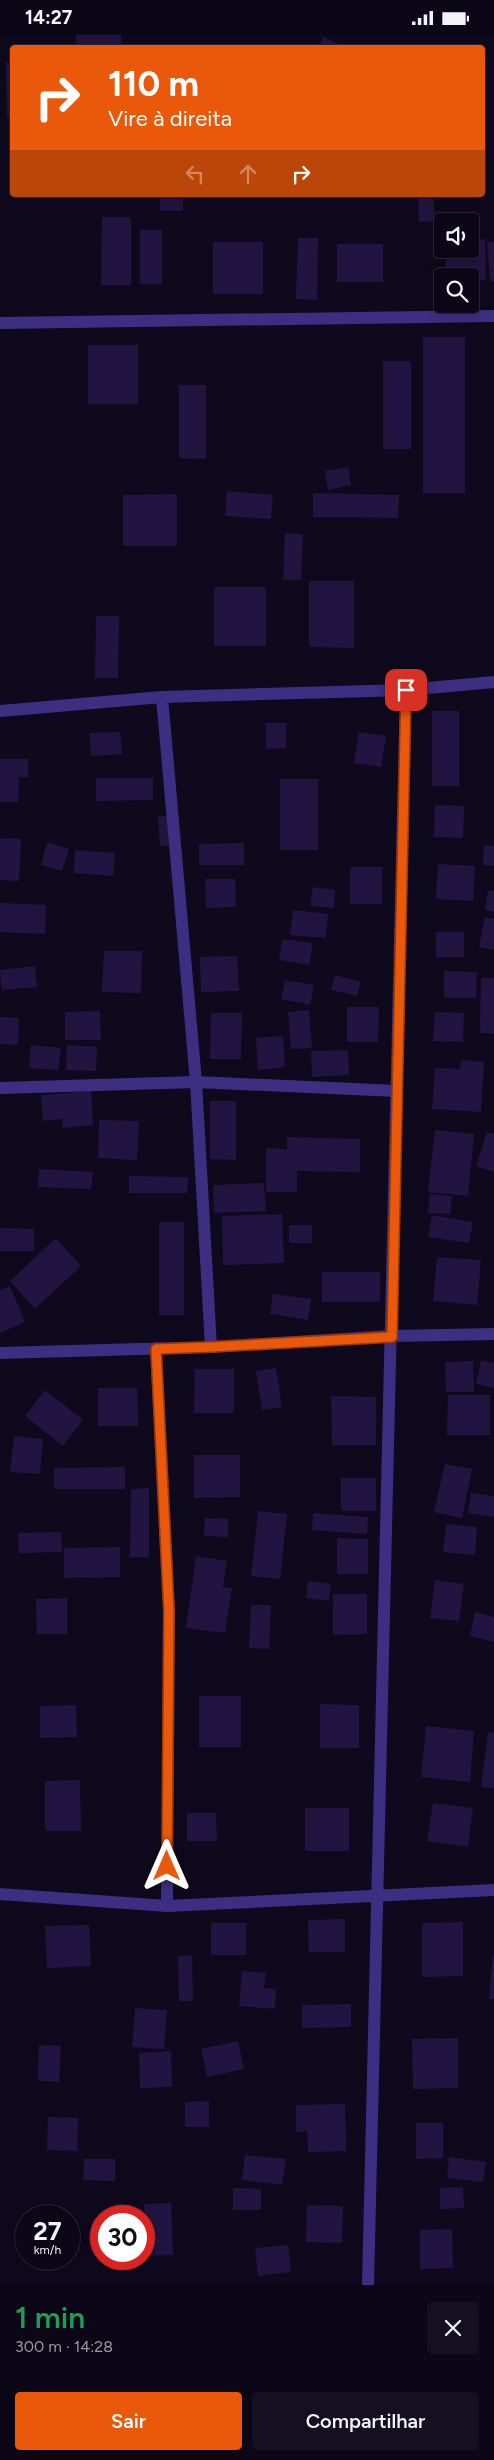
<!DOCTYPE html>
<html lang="pt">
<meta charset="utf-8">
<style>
body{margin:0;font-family:Figtree,sans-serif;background:#14101f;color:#f1f3f6;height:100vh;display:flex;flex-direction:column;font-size:19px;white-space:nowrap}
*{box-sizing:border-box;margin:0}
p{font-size:16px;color:#9a99a1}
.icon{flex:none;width:28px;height:28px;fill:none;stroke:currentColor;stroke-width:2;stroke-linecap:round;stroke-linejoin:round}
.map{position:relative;height:2250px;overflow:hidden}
.details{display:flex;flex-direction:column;background:#0b0716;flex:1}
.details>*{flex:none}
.top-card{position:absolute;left:10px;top:10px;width:475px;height:152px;border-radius:5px;box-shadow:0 2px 12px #0003,0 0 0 1px #2b2835;background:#ea580c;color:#fff;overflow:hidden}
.controls{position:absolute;left:434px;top:178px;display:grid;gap:10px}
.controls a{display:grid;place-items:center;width:45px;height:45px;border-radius:5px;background:#0b0716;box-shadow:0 2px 12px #0003,0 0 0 1px #2b2835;font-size:25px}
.speed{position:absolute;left:15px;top:2170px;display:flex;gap:10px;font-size:25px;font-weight:700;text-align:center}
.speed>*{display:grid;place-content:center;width:65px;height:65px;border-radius:50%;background:#0b0716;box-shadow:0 2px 12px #0003,0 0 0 1px #2b2835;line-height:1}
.speed small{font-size:12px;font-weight:400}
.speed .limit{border:8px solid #d22;background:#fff;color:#111}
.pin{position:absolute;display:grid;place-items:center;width:42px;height:42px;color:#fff;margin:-21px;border-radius:10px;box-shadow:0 2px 8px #0006}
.me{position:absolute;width:55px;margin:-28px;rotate:0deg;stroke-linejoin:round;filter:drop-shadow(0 0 4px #0008)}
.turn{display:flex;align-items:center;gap:18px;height:105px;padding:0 15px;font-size:22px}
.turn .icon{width:65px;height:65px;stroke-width:2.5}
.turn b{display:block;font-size:35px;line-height:42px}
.lanes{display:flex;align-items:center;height:48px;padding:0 15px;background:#0003;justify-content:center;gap:25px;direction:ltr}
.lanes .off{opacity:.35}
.round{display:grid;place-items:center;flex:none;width:52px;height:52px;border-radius:5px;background:#14101f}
.headline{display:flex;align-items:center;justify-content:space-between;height:85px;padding:0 15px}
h1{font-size:30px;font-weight:600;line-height:38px;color:#1e9e55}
.action{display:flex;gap:10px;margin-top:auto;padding:10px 15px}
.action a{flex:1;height:58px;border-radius:5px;background:#ea580c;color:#fff;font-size:20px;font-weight:600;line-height:58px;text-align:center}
.action a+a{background:#14101f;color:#f1f3f6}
.status{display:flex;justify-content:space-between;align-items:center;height:35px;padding:0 25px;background:#0b0716;direction:ltr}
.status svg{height:14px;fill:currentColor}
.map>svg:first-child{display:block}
.building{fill:#221440}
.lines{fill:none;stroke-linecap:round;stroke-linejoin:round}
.minor{stroke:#3c2f81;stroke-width:12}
.route-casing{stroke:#983908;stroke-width:12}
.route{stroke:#ea580c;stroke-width:9}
</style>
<div class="status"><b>14:27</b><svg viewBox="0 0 49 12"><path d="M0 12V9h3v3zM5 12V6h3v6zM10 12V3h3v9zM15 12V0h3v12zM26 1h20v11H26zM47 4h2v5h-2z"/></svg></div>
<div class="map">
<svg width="494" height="2250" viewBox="0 0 494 2250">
<rect width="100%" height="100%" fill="#0f091d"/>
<path class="building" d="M76,0h45v12h-45z
M323,2l18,8 -1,2h-21z
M6,27h6v55h-5z
M160,160h23v16h-23z
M433,161l2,25 -16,1 -1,-25z
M102,182h29v68h-30z
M140,195h22v54h-22z
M298,203h20l-1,62 -21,-1z
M485,204l1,41 -16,1v-5h-24l-1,-27h25v-9z
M213,207h50v52h-50z
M487,207h7v39h-4z
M337,209h46v38h-46z
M423,302h42v156h-42z
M88,310h50v59h-50z
M383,326h28v88h-28z
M179,350h27v74l-27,-1z
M348,432l3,18 -23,5 -3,-19z
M227,456l46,4 -2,24 -46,-3z
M313,458l86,2 -1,23 -85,-1z
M177,459v52h-54v-51z
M285,498l18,1 -2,46h-18z
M309,546h45v67l-45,-1z
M214,552h52v59h-52z
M96,581h23l-1,62h-23z
M432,676h27v75h-27z
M266,688h20v25l-20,1z
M120,697l2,22 -31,2 -2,-23z
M359,697l27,4 -5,31 -27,-4z
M0,724h28v18h-9l-1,25h-18z
M96,743h57v22l-57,1z
M280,744h38v71h-38z
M435,770l29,1 -1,32 -29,-1z
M158,781h9l2,30h-9z
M0,803l21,1 -2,42 -19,-1z
M47,807l22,7 -7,22 -21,-6z
M244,808v22h-45v-21z
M484,810l10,1v20l-11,-1z
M75,815l40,3 -2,23 -39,-3z
M438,829l37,2 -2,35 -37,-2z
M350,832h32v37h-32z
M205,844h30l1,28 -30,1z
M313,852l22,3 -1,18 -24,-2z
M488,856h6v21l-9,-2z
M0,868l46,2 -1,29 -45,-2z
M293,875l35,4 -2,24 -36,-3z
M485,882l9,2v31l-15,-3z
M436,897h28v25h-28z
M282,904l31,4 -4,22 -30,-5z
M104,916h38l-1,42 -39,-1z
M237,921l2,35 -38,1 -1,-35z
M35,931l2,21 -35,3 -2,-20z
M444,936l33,1 -1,26h-32z
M335,940l26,7 -4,14 -26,-6z
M481,943h13v56l-14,-1z
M285,945l29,5 -4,20 -29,-6z
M347,972h32l-1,35h-31z
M309,975l3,38 -21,1 -3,-37z
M100,976l1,29h-36v-28z
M435,977l29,1 -1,29 -30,-1z
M211,978h31l-1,46h-31z
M0,982l19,1 -1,27 -18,-1z
M283,1001l2,31 -27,3 -2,-32z
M31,1010l30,3 -3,22 -29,-2z
M67,1010l30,2 -1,24 -30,-1z
M348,1015l1,25 -37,2 -1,-26z
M461,1025l23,2 -3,50 -49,-3 3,-41 25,1z
M91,1056l2,34 -30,3 -1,-9 -19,2 -2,-26z
M210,1066h26v59l-26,-1z
M99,1085l40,1 -2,39 -39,-2z
M435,1095l39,4 -6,62 -40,-4z
M487,1097l7,2v38l-18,-6z
M287,1102l73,2v33l-63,-1v21h-31v-44l21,1z
M39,1134l54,3 -2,17 -53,-2z
M129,1141l59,1 -1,16h-58z
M264,1148l2,28 -52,2 -1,-28z
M430,1159l22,2 -2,18 -22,-1z
M282,1179l2,49 -61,2 -1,-49z
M432,1180l41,7 -4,21 -41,-6z
M159,1187h25v93h-25z
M289,1190h23v18h-23z
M0,1193l34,1v22h-34z
M56,1203l25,28 -46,43 -25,-28z
M437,1222l44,3 -4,45 -44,-4z
M322,1237h58v30h-58z
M10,1251l15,36 -25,11v-43z
M273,1259l38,5 -3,21 -38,-6z
M481,1325l13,3v25l-18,-4z
M473,1326l1,31h-28l-1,-30z
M276,1333l6,39 -20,3 -6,-39z
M195,1334h39v44h-40z
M98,1353h39l1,38h-40z
M45,1355l38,30 -20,26 -38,-30z
M448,1360h42v40h-43z
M331,1361l45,1v48h-44z
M14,1401l29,3 -3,35 -30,-2z
M194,1420h46v42l-46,1z
M445,1429l27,5 -10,49 -28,-6z
M125,1432v22h-71v-21z
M341,1443h35v33h-35z
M149,1453v69h-19l1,-68z
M471,1458l23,3v21l-26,-4z
M258,1476l29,3 -7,65 -29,-3z
M313,1478l55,4 -1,17 -55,-4z
M205,1483l23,1v18l-24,-1z
M446,1489l31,3 -2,28 -32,-3z
M61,1497l1,20 -43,1 -1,-20z
M337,1503l31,1v35h-31z
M120,1512v30l-56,1v-30z
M196,1521l31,5 -4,26 9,1 -7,45 -39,-5z
M435,1545l29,4 -5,37 -29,-3z
M308,1546l23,3 -2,17 -23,-3z
M333,1559h34v40l-34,1z
M67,1563v36h-30l-1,-35z
M251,1570h20l-2,44 -20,-1z
M475,1577l19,5v25l-24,-6z
M199,1661h42v51h-42z
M320,1669l39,1v43h-39z
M76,1670l1,32 -37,1v-32z
M426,1691l48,5 -4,51 -49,-5z
M488,1697l6,1v55l-13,-1z
M80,1745l1,51h-36v-50z
M433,1768l40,5 -5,39 -41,-6z
M305,1773h44v43h-44z
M187,1778h29l1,28h-30z
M345,1884v33h-36l-1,-32z
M463,1887v54l-41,1v-54z
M211,1888h35v32h-35z
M89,1890l2,41 -44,2 -2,-42z
M493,1919h1v45h-5z
M192,1920l1,46h-14l-1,-45z
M242,1936l24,2 -2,15 12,1 -1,20 -36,-3z
M351,1969v23l-49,1v-23z
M135,1973l32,2 -3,39 -32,-2z
M458,2003v50l-45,1 -1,-50z
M238,2006l6,28 -37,8 -6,-28z
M39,2010l22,1 -2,36 -21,-1z
M171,2016l1,36 -32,1 -1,-35z
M209,2066v26h-24v-25z
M345,2069l1,47 -38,1 -1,-21 -11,1v-27z
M48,2082l30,1 -1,33 -30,-1z
M416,2088h27v35l-27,1z
M245,2120l41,4 -4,26 -40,-5z
M449,2122l37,5 -3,20 -36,-4z
M84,2124h31v22l-32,-1z
M463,2152l1,21 -24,1v-21z
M233,2153l28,1v21h-28z
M171,2168l2,52 -27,1 -2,-52z
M307,2170l36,1 -1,37 -36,-1z
M452,2194l1,39 -33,1v-39z
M288,2210l3,27 -33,4 -3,-28z"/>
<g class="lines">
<path class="minor" d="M0,288l494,-7
M162,662l34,385 15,265
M0,676l162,-14 244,-7 88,-8
M0,1053l196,-6 201,9
M156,1313l13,263 -2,295
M0,1318l211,-6 181,-11 102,-2
M0,1859l167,12 327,-16
M368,2250l38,-1595"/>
</g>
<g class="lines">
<g class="route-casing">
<path id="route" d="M167,1831l2,-255 -13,-262 55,-2 181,-10 14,-647"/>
</g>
<use href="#route" class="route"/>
</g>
</svg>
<div class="controls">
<a><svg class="icon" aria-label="sound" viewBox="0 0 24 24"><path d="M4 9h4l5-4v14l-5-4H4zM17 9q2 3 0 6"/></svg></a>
<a><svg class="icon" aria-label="search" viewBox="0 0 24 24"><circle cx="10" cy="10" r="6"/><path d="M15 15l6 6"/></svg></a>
</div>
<div class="speed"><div>27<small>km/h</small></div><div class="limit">30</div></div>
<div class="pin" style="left:406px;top:655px;background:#d93025"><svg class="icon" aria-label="arrive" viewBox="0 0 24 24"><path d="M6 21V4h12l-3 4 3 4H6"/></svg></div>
<svg class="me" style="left:167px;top:1831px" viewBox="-20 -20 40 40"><path d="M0-17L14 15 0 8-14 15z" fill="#ea580c" stroke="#fff" stroke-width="4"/></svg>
<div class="top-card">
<div class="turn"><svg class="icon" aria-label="right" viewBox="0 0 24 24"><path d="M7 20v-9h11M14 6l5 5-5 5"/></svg><div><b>110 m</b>Vire à direita</div></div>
<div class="lanes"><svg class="icon off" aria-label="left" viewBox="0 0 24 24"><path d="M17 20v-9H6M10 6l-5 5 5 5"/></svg><svg class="icon off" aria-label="ahead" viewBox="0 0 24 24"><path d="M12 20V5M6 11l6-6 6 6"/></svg><svg class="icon" aria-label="right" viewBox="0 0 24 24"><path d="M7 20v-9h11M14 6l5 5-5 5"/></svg></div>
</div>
</div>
<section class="details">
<div class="headline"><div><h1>1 min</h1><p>300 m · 14:28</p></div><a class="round"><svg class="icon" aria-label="close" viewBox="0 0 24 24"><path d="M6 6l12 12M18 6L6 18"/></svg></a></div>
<div class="action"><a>Sair</a><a>Compartilhar</a></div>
</section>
